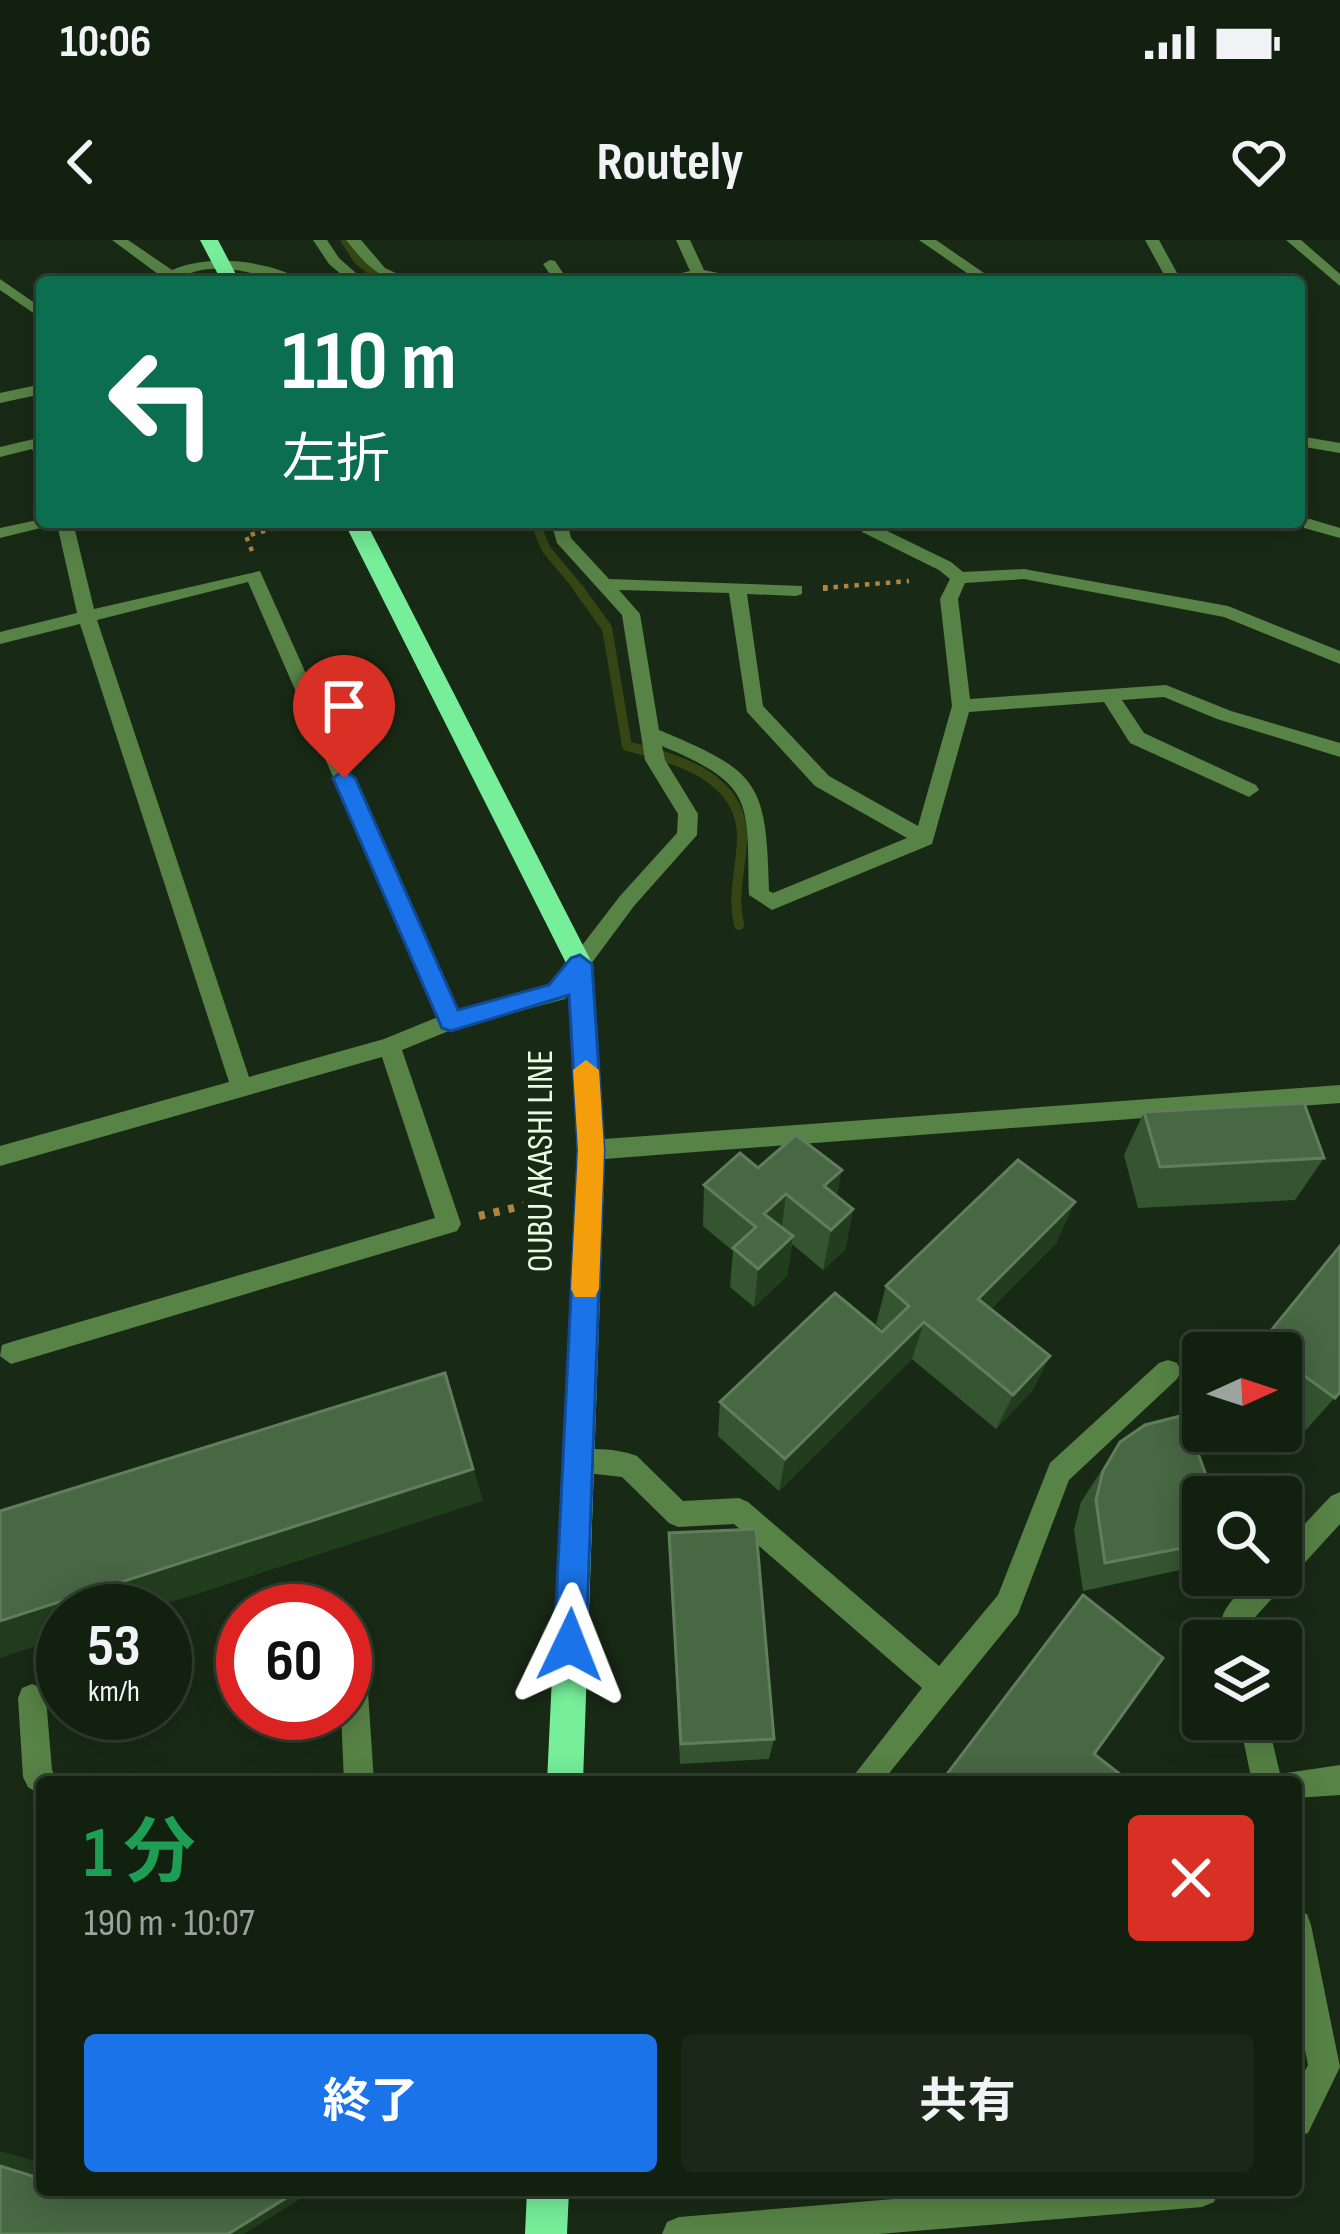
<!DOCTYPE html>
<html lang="ja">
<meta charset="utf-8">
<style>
body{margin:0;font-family:"Sofia Sans Condensed","Noto Sans JP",sans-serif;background:#1b2819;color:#f1f3f6;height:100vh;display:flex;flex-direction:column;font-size:45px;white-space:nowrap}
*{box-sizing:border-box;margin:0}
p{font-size:39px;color:#9ca39f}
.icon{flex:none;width:66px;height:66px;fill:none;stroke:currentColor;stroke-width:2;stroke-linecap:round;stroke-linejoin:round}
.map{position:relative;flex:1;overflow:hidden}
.panel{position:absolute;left:36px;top:1536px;width:1266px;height:420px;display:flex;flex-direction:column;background:#122010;border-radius:12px;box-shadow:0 6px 30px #0003,0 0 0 3px #313e30}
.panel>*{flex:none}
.guide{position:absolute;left:36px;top:36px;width:1269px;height:252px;border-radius:12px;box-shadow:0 6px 30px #0003,0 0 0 3px #313e30;background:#0b6e4f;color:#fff;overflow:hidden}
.needle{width:78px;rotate:87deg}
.buttons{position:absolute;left:1182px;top:1092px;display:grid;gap:24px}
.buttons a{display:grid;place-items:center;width:120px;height:120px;border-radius:12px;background:#122010;box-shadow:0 6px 30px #0003,0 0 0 3px #313e30;font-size:60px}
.speed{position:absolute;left:36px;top:1344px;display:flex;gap:24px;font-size:60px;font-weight:700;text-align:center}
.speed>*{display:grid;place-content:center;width:156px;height:156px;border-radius:50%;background:#122010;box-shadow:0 6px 30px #0003,0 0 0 3px #313e30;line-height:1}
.speed small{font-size:30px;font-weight:400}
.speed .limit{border:18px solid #d22;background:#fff;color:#111}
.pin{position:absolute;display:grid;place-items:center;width:102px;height:102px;color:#fff;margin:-123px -51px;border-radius:50% 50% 50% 0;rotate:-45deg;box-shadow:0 0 12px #0007}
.pin .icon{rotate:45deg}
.me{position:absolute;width:132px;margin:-66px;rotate:2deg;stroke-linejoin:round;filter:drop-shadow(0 0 9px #0008)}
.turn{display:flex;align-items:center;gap:42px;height:252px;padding:0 48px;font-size:54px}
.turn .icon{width:156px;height:156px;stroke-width:2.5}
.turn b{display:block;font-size:84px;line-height:102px}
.round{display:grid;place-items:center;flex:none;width:126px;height:126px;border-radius:12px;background:#1b2819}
.overview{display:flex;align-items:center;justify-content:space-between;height:204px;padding:0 48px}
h1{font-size:72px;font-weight:700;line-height:90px;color:#1e9e55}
.button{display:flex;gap:24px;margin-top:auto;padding:24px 48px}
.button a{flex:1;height:138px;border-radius:12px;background:#1a73e8;color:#fff;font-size:48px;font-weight:700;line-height:138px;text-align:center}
.button a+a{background:#1b2819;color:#f1f3f6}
.status{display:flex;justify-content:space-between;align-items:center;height:84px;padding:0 60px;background:#122010;direction:ltr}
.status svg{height:33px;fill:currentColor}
header{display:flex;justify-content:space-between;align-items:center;height:156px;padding:0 48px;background:#122010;font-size:54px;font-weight:700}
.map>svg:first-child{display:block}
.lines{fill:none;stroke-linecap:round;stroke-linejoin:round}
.stream-far1{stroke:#354513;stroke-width:9}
.stream{stroke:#354513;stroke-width:10}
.path-far2{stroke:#b08541;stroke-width:4.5;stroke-dasharray:4.5 6;stroke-linecap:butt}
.path-far1{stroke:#b08541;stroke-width:6;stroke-dasharray:4.5 8;stroke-linecap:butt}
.path{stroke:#b08541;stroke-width:8;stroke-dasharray:6 9;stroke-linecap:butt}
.lane{fill:#578346;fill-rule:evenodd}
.street{fill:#578346;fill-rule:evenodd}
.primary{fill:#76ee9a;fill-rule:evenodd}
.wall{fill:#355530}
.shaded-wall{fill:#223d1d}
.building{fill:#486743;stroke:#617e5c;stroke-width:3}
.route{fill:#1a73e8;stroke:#114b97;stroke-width:3}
.slow{fill:#f59e0b}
.labels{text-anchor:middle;stroke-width:12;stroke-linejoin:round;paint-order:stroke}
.street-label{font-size:36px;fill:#e7fbe1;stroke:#182a15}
</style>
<div class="status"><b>10:06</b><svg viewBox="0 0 49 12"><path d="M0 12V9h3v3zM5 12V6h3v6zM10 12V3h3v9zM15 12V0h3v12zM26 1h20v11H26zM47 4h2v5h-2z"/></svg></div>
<header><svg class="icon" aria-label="back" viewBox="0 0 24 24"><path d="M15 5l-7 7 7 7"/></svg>Routely<svg class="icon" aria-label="heart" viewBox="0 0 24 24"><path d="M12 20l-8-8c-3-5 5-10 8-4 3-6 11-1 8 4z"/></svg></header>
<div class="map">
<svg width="1340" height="1994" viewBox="0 0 1340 1994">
<rect width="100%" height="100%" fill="#182a15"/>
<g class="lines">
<path class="stream-far1" d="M345,0l13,20 27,22
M535,282l11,27 35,42"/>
<path class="stream" d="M578,348l29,40 20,118c50,13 117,30 115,94 -1,30 -10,55 -3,85"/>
<path class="path-far2" d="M252,311l-6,-15 52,-14
M823,348l86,-7"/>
<path class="path-far1" d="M823,348h5"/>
<path class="path" d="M479,976l73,-17"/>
<path class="lane" d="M1168,1120l9,3 4,8 -4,8 -108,101 -51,134 -136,168h-23l-4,-8 67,-86 -188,-164 -56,3 -9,-4 -47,-46 -53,-6 -4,-9 4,-9c18,-7 50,-4 68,3l46,45 56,-3 9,4 191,164 59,-71 52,-132 109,-100z
M353,1423l10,4 4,10 7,105h-30l-3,-69h4v-47z"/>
<path class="street" d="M112,0h16l44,30c40,-17 98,-9 135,12 -32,0 -62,-15 -95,-13 -21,0 -35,13 -55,13l5,-5z
M313,0h14l12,18 27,24h-16l-21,-18z
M346,0h15l24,28 30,14c-35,0 -48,-16 -69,-42z
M676,0h14l14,30 56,12 -62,-4 -53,4 45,-11z
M919,0h17l61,42h-17z
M1145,0h14l23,42h-14z
M1286,0h15l39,34v12z
M550,20l5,1 14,21h-14l-12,-18z
M0,39l42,29v11l-42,-29z
M42,144v10l-42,9v-10z
M1299,196l41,7v10l-41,-7z
M38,198l4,1v20l-6,-2 -4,-8 -32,8v-10z
M42,279v3h31l21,87 166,-38 197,440 93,-24 70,-91 57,-63 1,-19 -33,-54 -23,-145 -65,-72 -6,-21h16l4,16 38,41 193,7v8l-6,2 -49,-2 16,112 66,70 89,50 34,-120 -12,-107 10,-20 -11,-9 -77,-38v-10h16l-1,4 74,36 12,10 61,-3 204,37 112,45v13l-116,-47 -200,-38 -59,4 -7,16 12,100 196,-14 65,26 109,32v14l-123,-38 -53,-22 -42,3 22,33 112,52 3,5 -10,7 -119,-54 -26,-41 -135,10 -37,132 -160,66 -23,-15c-2,-95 6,-110 -87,-149l3,14 33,54 -1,21 -63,71 -69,93 -109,29 -54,22 59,174 -4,7 -446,133 -11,-8 2,-11 9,-3 424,-124 -53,-161 -382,109v-20l229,-64 -149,-458 -80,20v-12l77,-19 -20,-89 -57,14v-10zM248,342l190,435 -54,22 -135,38 -152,-457zM619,350l110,3 18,119 68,74 92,52 -134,55 -4,-2c-3,-109 -9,-119 -110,-161l-19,-116z
M1310,279l30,9v10l-36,-10v-8z
M1340,845v18l-749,57 -8,-3 -4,-7 4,-7 8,-3z
M1340,1252v32l-93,102 3,15h-28c-7,-33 14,-43 35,-66h24v-26l50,-53z
M32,1444l10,4 4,10 6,72 6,12h-16v14l-14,-9 -5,-10 -5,-79 4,-10z
M1239,1479h28l15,63h-30z
M1340,1525v30l-44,3v-16h-14l4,-9z
M1296,1670l11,4 4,11 29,142 -32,66 -12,4v-50l12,-22 -12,-60z
M1002,1950h217l-5,12 -12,5 -323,27h-217l5,-12 12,-5z"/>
<path class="primary" d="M200,0h18l22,42h-18z
M344,282h22l227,443 12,185 -22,632h-36l30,-632 -10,-185z
M527,1950h42l-2,44h-42z"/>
</g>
<path class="wall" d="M1144,872l180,46 -29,42 -157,8 -14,-53z
M758,928l79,29 16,12 -8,41 -22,20 -31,-26 -5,32 -33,31 -24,-20 3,-36 -30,-25 1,-41z
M1057,1002l-66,67 59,47 -18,35 -36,38 -84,-70 -133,132 -61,-55 2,-34 162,-70 2,-1 -8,-7 10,-38z
M1340,1006v146l-36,40 -23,-16v-63h-28z
M1120,1202l83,55v68l-120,26 -9,-61 7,-28z
M669,1293l105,206 -5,20 -89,5z"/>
<path class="shaded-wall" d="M842,930l-8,41 -10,-25z
M786,954l-5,41 -17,-21z
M1075,962l-18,40 -93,94 14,-37z
M853,969l-8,41 -22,20 8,-40z
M793,996l-6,40 -33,31 4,-38z
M924,1082l-12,37 -133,132 6,-32z
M1050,1116l-18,35 -36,38 17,-34z
M445,1133l38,128 -339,110h-81v26l-63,21v-37z
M0,1911l42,12v16l-42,-13z
M299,1950h16l-71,44h-16z"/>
<path class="building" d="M1304,863l20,55 -164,9 -16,-55z
M796,895l46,35 -18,16 29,23 -22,21 -45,-36 -22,20 29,22 -35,33 -25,-21 23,-21 -52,-42 36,-32 18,15z
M1018,920l57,42 -97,97 72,57 -37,39 -89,-73 -139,137 -65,-57 115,-109 47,39 27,-26 -23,-20z
M1340,1006v146l-5,6 -54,-39v-6h-9l-12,-9z
M445,1133l28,96 -473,152v-110z
M1184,1175l30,82h-11v47l-98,19 -9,-63 7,-29 17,-29 25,-17z
M756,1289l18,210 -93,5 -12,-211z
M1083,1355l80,63 -69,96 32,25 -3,3h-182z
M0,1926l42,13v11h37l17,5 8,-5h195l-71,44h-228z"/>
<path class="route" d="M344,530l11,8 103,232 91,-25 22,-27 9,-3 12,9 12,186 -18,495 -4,11 -12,5 -11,-5 -5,-11 24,-495 -9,-155 -118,36 -9,-3 -109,-250z"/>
<path class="slow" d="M586,820l13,10 5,80 -5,139 -4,8h-20l-4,-8 7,-139 -5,-80z"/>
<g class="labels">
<g class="street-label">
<text transform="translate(539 921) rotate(-90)" y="13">OUBU AKASHI LINE</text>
</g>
</g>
</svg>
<div class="buttons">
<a><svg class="needle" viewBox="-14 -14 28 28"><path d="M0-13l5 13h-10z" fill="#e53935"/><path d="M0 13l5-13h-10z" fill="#9ca39f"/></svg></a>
<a><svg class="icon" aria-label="search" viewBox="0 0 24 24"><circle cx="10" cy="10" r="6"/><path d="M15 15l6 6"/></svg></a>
<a><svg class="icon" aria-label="layers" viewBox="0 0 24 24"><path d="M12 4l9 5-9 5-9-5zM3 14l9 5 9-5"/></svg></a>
</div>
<div class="speed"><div>53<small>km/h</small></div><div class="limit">60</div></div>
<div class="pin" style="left:344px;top:538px;background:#d93025"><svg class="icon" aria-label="arrive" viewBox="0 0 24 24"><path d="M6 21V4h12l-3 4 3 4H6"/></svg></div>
<svg class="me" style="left:570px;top:1405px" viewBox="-20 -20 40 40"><path d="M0-17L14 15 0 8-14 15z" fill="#1a73e8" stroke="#fff" stroke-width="4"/></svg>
<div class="guide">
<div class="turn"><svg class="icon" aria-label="left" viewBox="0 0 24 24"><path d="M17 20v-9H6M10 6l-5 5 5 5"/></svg><div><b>110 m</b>左折</div></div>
</div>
<section class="panel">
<div class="overview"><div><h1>1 分</h1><p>190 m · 10:07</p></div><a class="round" style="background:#d93025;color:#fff"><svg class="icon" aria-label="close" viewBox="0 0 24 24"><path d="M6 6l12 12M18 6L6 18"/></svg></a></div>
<div class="button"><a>終了</a><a>共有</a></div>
</section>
</div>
